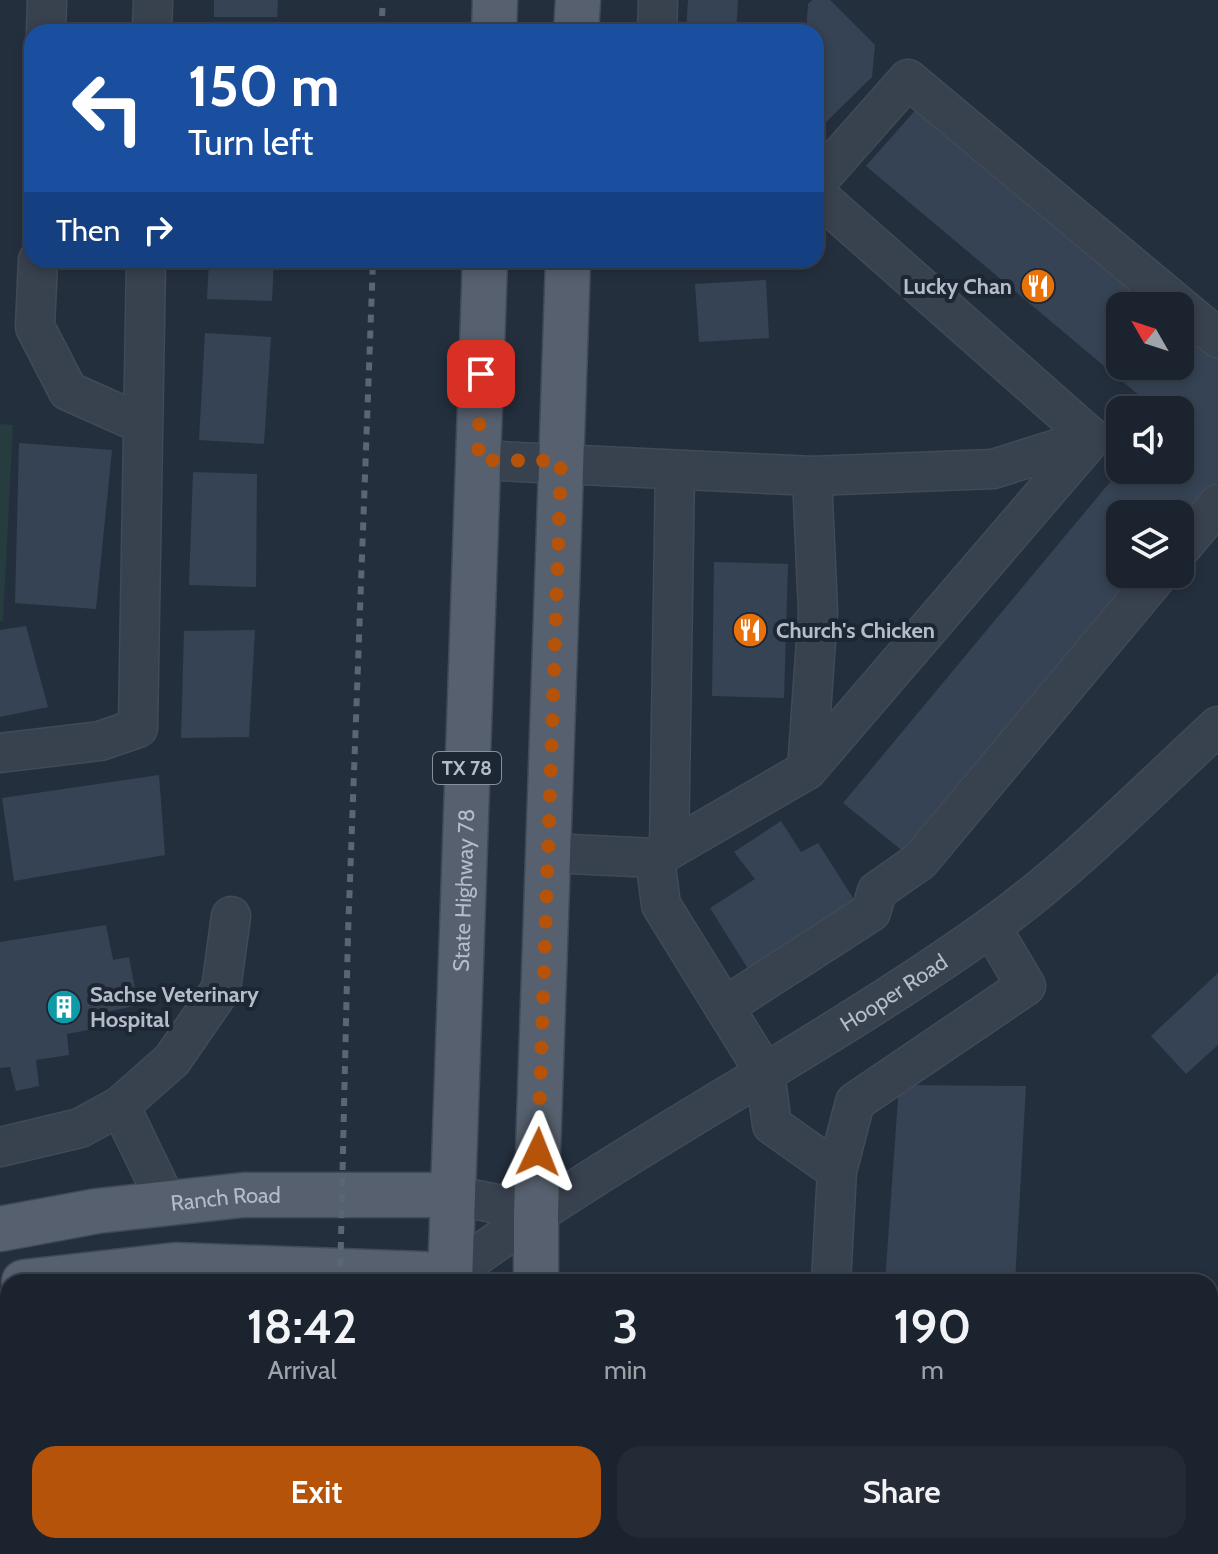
<!DOCTYPE html>
<style>
body{margin:0;font-family:Cabin,sans-serif;background:#242b36;color:#f1f3f6;height:100vh;display:flex;flex-direction:column;font-size:30px;white-space:nowrap}
*{box-sizing:border-box;margin:0}
p{font-size:26px;color:#a0a4aa}
.icon{flex:none;width:44px;height:44px;fill:none;stroke:currentColor;stroke-width:2;stroke-linecap:round;stroke-linejoin:round}
.map{position:relative;flex:1;overflow:hidden}
.sheet{position:absolute;left:0px;top:1274px;width:1218px;height:280px;display:flex;flex-direction:column;background:#1b232e;border-radius:24px 24px 0 0;box-shadow:0 4px 12px #0003,0 0 0 2px #39404a}
.sheet>*{flex:none}
.banner{position:absolute;left:24px;top:24px;width:800px;height:244px;border-radius:24px;box-shadow:0 4px 12px #0003,0 0 0 2px #39404a;background:#1a4fa0;color:#fff;overflow:hidden}
.needle{width:52px;rotate:309deg}
.buttons{position:absolute;left:1106px;top:292px;display:grid;gap:16px}
.buttons a{display:grid;place-items:center;width:88px;height:88px;border-radius:16px;background:#1b232e;box-shadow:0 4px 12px #0003,0 0 0 2px #39404a;font-size:40px}
.pin{position:absolute;display:grid;place-items:center;width:68px;height:68px;color:#fff;margin:-34px;border-radius:16px;box-shadow:0 4px 12px #0006}
.me{position:absolute;width:88px;margin:-44px;rotate:2deg;stroke-linejoin:round;filter:drop-shadow(0 0 6px #0008)}
.turn{display:flex;align-items:center;gap:28px;height:168px;padding:0 32px;font-size:36px}
.turn .icon{width:104px;height:104px;stroke-width:2.5}
.turn b{display:block;font-size:56px;line-height:68px}
.then{display:flex;align-items:center;height:76px;padding:0 32px;background:#0003;gap:16px;font-size:30px}
.eta{display:flex;justify-content:space-evenly;align-items:center;height:136px;text-align:center}
.eta b{font-size:48px;font-weight:600;line-height:56px}
.action{display:flex;gap:16px;margin-top:auto;padding:16px 32px}
.action a{flex:1;height:92px;border-radius:24px;background:#b45309;color:#fff;font-size:32px;font-weight:600;line-height:92px;text-align:center}
.action a+a{background:#242b36;color:#f1f3f6}
.map>svg:first-child{display:block}
.green{fill:#263c3f}
.building{fill:#364354}
.lines{fill:none;stroke-linecap:round;stroke-linejoin:round}
.minor-casing{stroke:#414a57;stroke-width:41}
.major-casing{stroke:#414a57;stroke-width:47}
.minor{stroke:#38414e;stroke-width:38}
.major{stroke:#56606e;stroke-width:44}
.rail{stroke:#5a6575;stroke-width:6;stroke-dasharray:8 8;stroke-linecap:butt}
.route{stroke:#b45309;stroke-width:14;stroke-dasharray:0 25.2}
.labels{text-anchor:middle;stroke-width:8;stroke-linejoin:round;paint-order:stroke}
.shield{fill:#1d2633;stroke:#878f9c;stroke-width:2}
.shield-label{font-size:20px;font-weight:bold;fill:#b4bcc9}
.poi-label{font-size:22px;font-weight:bold;fill:#b4bcc9;stroke:#1d2633;text-anchor:start}
.street-label{font-size:22px;fill:#b4bcc9;stroke:#1d2633}
</style>
<div class="map">
<svg width="1218" height="1554" viewBox="0 0 1218 1554">
<rect width="100%" height="100%" fill="#242f3e"/>
<path class="green" d="M0,424l13,1 -10,196h-3z"/>
<path class="building" d="M214,0h64l-1,17h-63z
M688,0h50l-2,32h-50z
M812,0h18l45,45 -3,32 -54,53 -2,-98h-10l2,-28z
M919,106l240,200h-39v60h60v-42l38,31v127l-38,46v-14h-60v60h22l-233,282 -66,-53 277,-333h60v-60h-43l4,-13 -275,-231z
M209,260h65l-2,41 -65,-2z
M766,280l3,58 -70,4 -4,-58z
M205,333l66,4 -7,107 -65,-4z
M19,443l93,7 -16,159 -81,-6z
M193,472l64,2 -1,113 -67,-2z
M714,562l74,2 -4,134 -72,-2z
M26,626l22,81 -48,10v-87z
M255,630l-6,107 -68,1 3,-107z
M159,775l6,80 -151,26 -12,-83z
M781,821l20,31 17,-9 37,58 -107,68 -38,-61 45,-29 -21,-27z
M106,925l7,35 16,-3 9,48 -49,11 4,13 -26,5 2,21 -33,5 3,26 -23,5 -6,-24 -10,1v-126z
M1218,973v72l-32,29 -35,-38z
M899,1085l127,1 -11,196h-130z
M858,1546h67v8h-67z
M970,1546h68l-1,8h-68z"/>
<g class="lines">
<g class="minor-casing">
<g id="minor">
<path d="M46,32l1,-32"/>
<path d="M152,32l1,-32"/>
<path d="M657,32l1,-32"/>
<path d="M816,183l92,-104 310,259"/>
<path d="M38,260l-3,67 33,64 74,33"/>
<path d="M478,460l334,16 181,-7 99,-31"/>
<path d="M1180,549l38,-45"/>
<path d="M0,753l100,-12 38,-13 8,-468"/>
<path d="M807,770l11,-158 -6,-136"/>
<path d="M669,850l6,-380"/>
<path d="M548,853l107,5 152,-88 285,-332 -276,-244"/>
<path d="M655,858l6,47 104,168 7,52 65,46 -6,111"/>
<path d="M724,1007l147,-95 6,-21 43,-30 239,-287"/>
<path d="M120,1106l47,97"/>
<path d="M0,1147l80,-19 40,-22 52,-46 49,-71 10,-73"/>
<path d="M837,1171l18,-69 171,-116 -35,-59"/>
<path d="M453,1195l83,17"/>
<path id="s1" d="M450,1275c173,-127 366,-223 541,-348 82,-59 153,-133 227,-201"/>
</g>
</g>
<g class="major-casing">
<g id="major">
<path d="M494,32l1,-32"/>
<path d="M576,32l2,-32"/>
<path id="s2" d="M0,1229l97,-18 146,-16h210"/>
<path d="M24,1282l151,-17 275,10"/>
<path id="s3" d="M450,1282l35,-1022"/>
<path d="M536,1282v-70l32,-952"/>
<path d="M443,1554v-8"/>
<path d="M533,1554v-8"/>
</g>
</g>
<use href="#minor" class="minor"/>
<use href="#major" class="major"/>
<path class="rail" d="M381,32l2,-32
M340,1282l8,-348 25,-674
M332,1554l1,-8"/>
</g>
<g class="lines">
<path class="route" d="M481,374l-3,86 83,1 -23,691"/>
</g>
<defs>
<g id="restaurant-disc" transform="scale(1.8)"><circle r="9.5" fill="#e8710a" stroke="#1d2633"/><path d="M-5-6h1v4h1v-4h1v4h1v-4h1v5L-1.5 .5V6h-2V.5L-5-1ZM5-6V6H3V1.5H1.5Q1.5-4 5-6Z" fill="#fff"/></g>
<g id="building-disc" transform="scale(1.8)"><circle r="9.5" fill="#0f9aa8" stroke="#1d2633"/><path d="M-4-6H4V6H1V3H-1V6H-4ZM-2.5-4.3h1.7v1.8h-1.7ZM.8-4.3h1.7v1.8H.8ZM-2.5-1h1.7V.8h-1.7ZM.8-1h1.7V.8H.8Z" fill="#fff"/></g>
</defs>
<g fill-rule="evenodd">
<use href="#restaurant-disc" x="1038" y="286"/>
<use href="#restaurant-disc" x="750" y="630"/>
<use href="#building-disc" x="64" y="1007"/>
</g>
<g class="labels">
<rect class="shield" x="433" y="752" width="68" height="32" rx="6"/>
<g class="shield-label">
<text x="467" y="775">TX 78</text>
</g>
<g class="poi-label">
<text x="1012" y="294" text-anchor="end">Lucky Chan</text>
<text x="776" y="638">Church's Chicken</text>
<text x="90" y="1002">Sachse Veterinary<tspan x="90" dy="25">Hospital</tspan></text>
</g>
<g class="street-label">
<text dy="8" stroke="none"><textPath href="#s3" startOffset="392">State Highway 78</textPath></text>
<text dy="8" stroke="none"><textPath href="#s1" startOffset="526">Hooper Road</textPath></text>
<text dy="8" stroke="none"><textPath href="#s2" startOffset="228">Ranch Road</textPath></text>
</g>
</g>
</svg>
<div class="buttons">
<a><svg class="needle" viewBox="-14 -14 28 28"><path d="M0-13l5 13h-10z" fill="#e53935"/><path d="M0 13l5-13h-10z" fill="#a0a4aa"/></svg></a>
<a><svg class="icon" aria-label="sound" viewBox="0 0 24 24"><path d="M4 9h4l5-4v14l-5-4H4zM17 9q2 3 0 6"/></svg></a>
<a><svg class="icon" aria-label="layers" viewBox="0 0 24 24"><path d="M12 4l9 5-9 5-9-5zM3 14l9 5 9-5"/></svg></a>
</div>
<div class="pin" style="left:481px;top:374px;background:#d93025"><svg class="icon" aria-label="arrive" viewBox="0 0 24 24"><path d="M6 21V4h12l-3 4 3 4H6"/></svg></div>
<svg class="me" style="left:538px;top:1152px" viewBox="-20 -20 40 40"><path d="M0-17L14 15 0 8-14 15z" fill="#b45309" stroke="#fff" stroke-width="4"/></svg>
<div class="banner">
<div class="turn"><svg class="icon" aria-label="left" viewBox="0 0 24 24"><path d="M17 20v-9H6M10 6l-5 5 5 5"/></svg><div><b>150 m</b>Turn left</div></div>
<div class="then">Then<svg class="icon" aria-label="right" viewBox="0 0 24 24"><path d="M7 20v-9h11M14 6l5 5-5 5"/></svg></div>
</div>
<section class="sheet">
<div class="eta">
<div><b>18:42</b><p>Arrival</p></div>
<div><b>3</b><p>min</p></div>
<div><b>190</b><p>m</p></div>
</div>
<div class="action"><a>Exit</a><a>Share</a></div>
</section>
</div>
